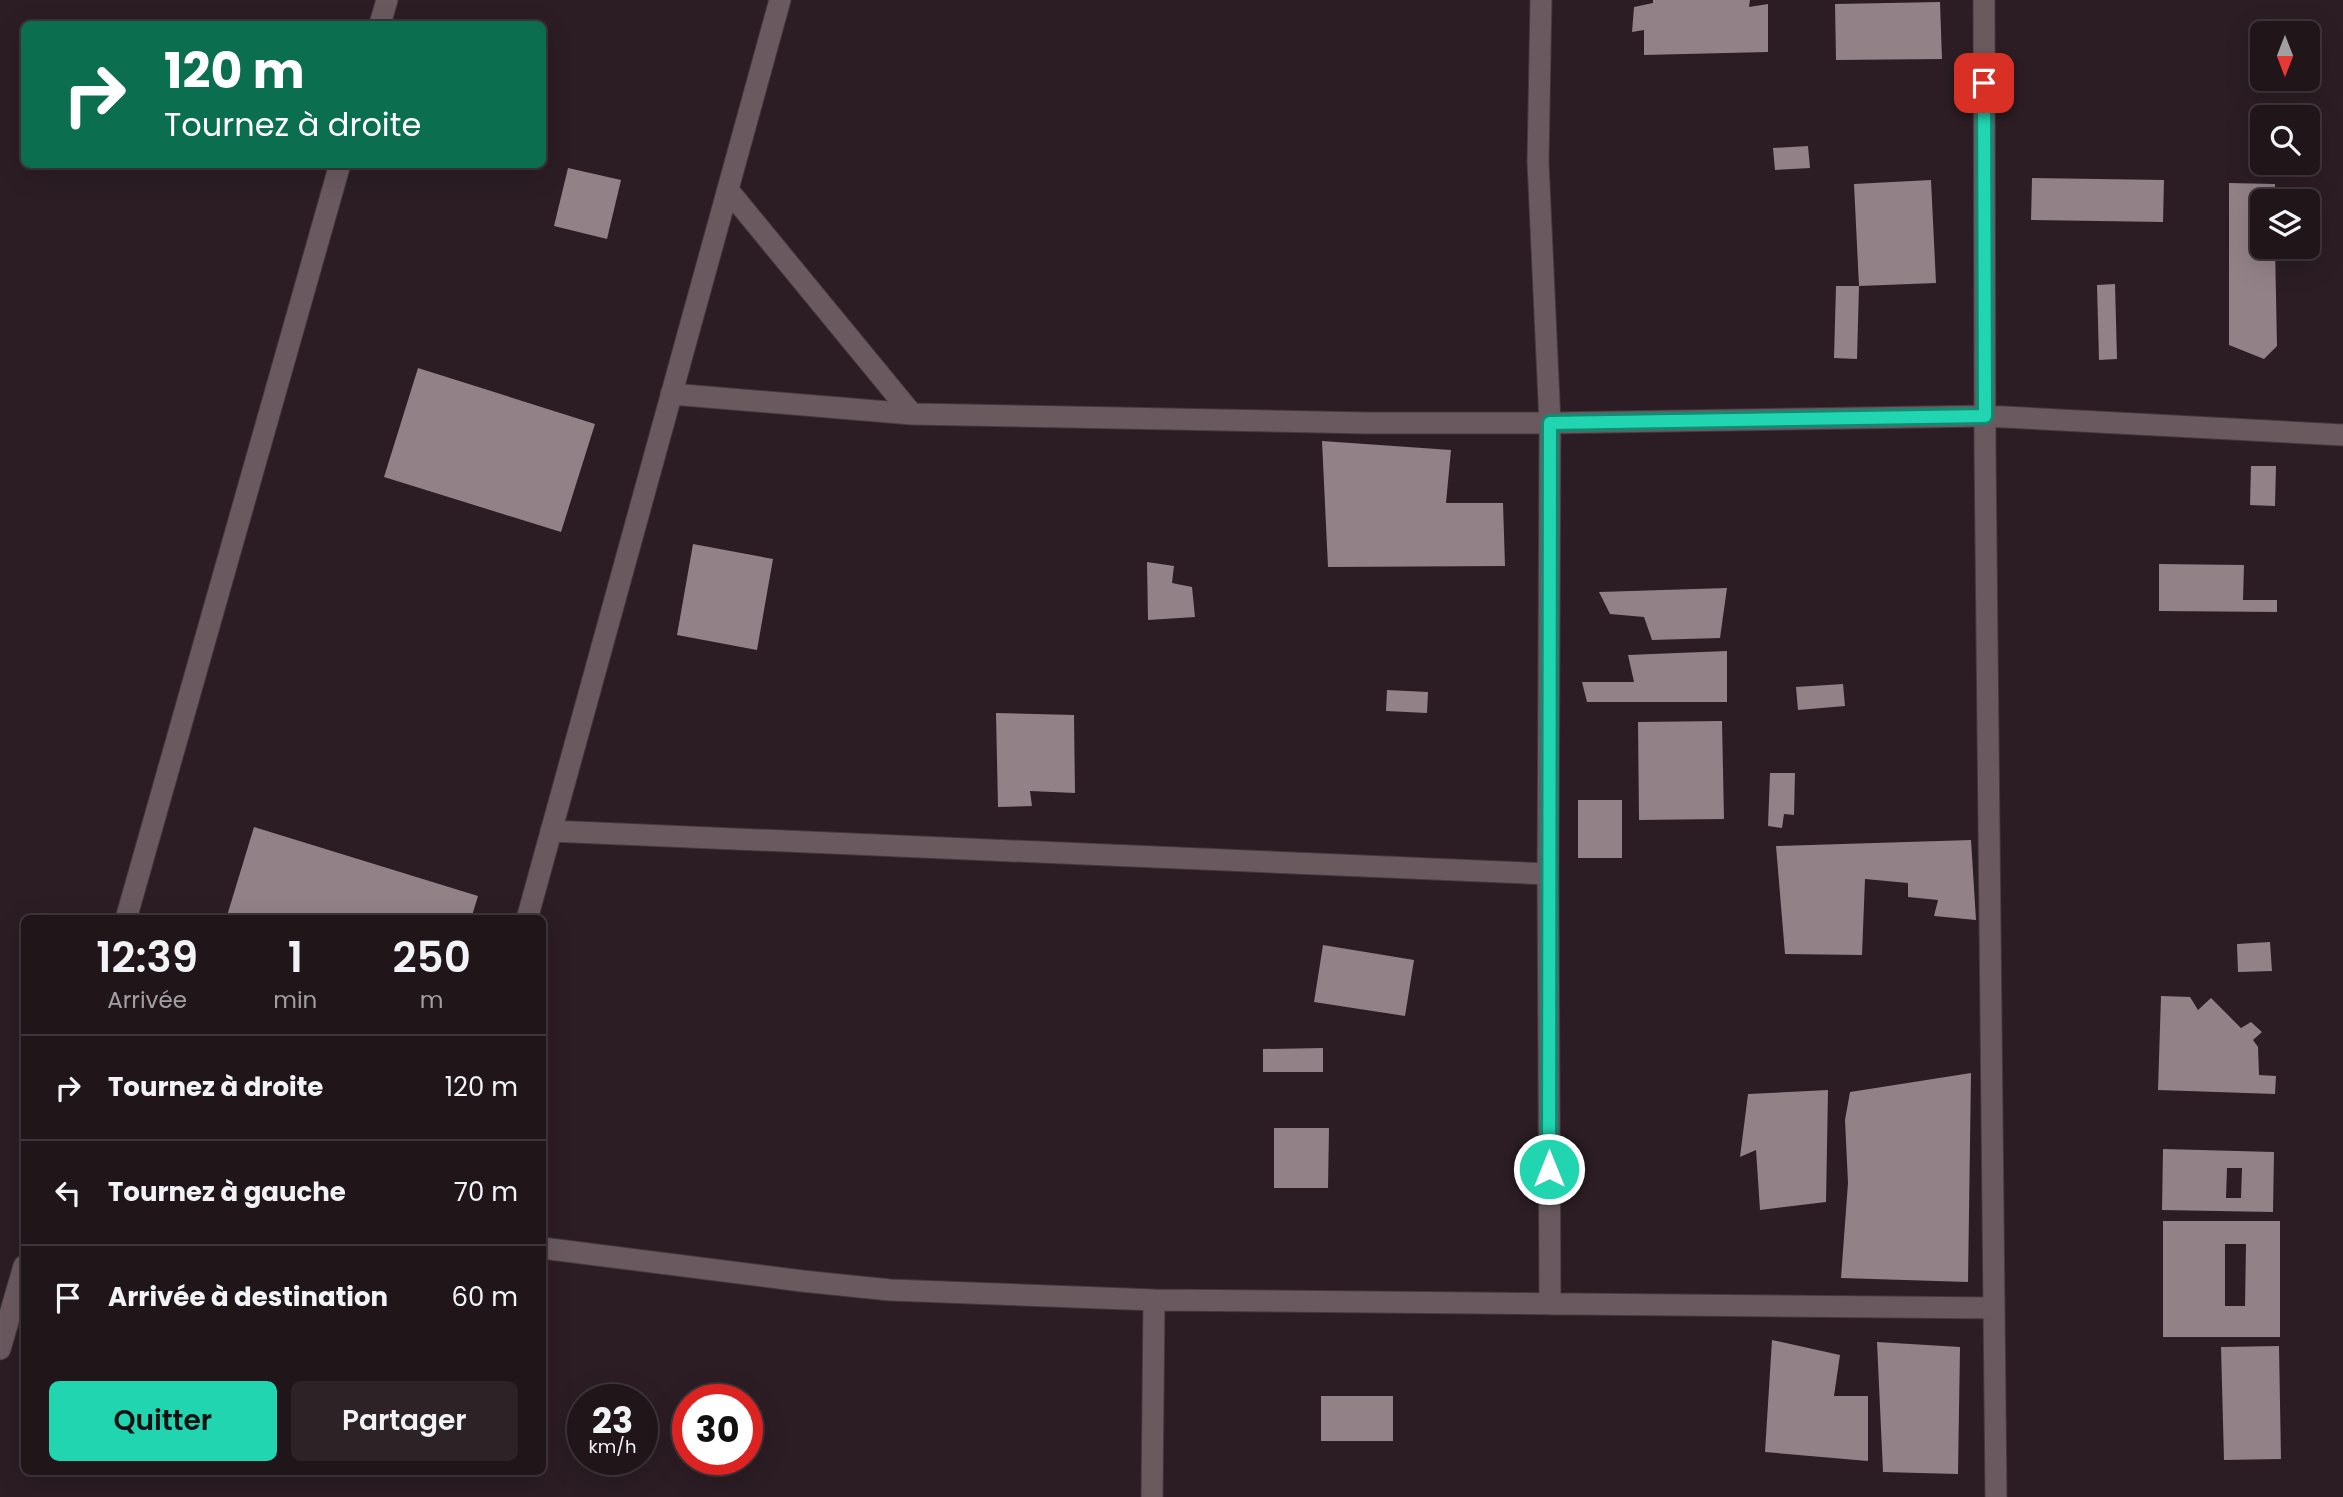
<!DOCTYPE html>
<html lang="fr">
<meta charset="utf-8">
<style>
body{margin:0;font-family:Poppins,sans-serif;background:#2d2327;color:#f1f3f6;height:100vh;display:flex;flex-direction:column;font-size:26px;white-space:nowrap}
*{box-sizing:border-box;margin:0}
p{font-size:23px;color:#a29fa2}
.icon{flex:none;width:38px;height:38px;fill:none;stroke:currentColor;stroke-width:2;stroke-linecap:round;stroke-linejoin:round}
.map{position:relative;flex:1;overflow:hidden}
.details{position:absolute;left:21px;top:915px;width:525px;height:560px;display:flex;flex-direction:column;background:#20161a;border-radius:10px;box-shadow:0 7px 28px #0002,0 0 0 2px #3d3539}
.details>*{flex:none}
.banner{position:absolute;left:21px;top:21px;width:525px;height:147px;border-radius:10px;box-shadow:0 7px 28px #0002,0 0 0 2px #3d3539;background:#0b6e4f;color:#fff;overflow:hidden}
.needle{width:46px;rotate:180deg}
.controls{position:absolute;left:2250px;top:21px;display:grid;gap:14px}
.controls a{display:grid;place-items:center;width:70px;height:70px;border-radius:10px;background:#20161a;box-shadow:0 7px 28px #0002,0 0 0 2px #3d3539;font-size:35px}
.speed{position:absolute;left:567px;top:1384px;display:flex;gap:14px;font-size:35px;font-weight:700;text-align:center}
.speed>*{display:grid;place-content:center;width:91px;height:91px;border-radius:50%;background:#20161a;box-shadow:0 7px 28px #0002,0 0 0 2px #3d3539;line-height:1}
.speed small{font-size:18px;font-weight:400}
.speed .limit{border:10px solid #d22;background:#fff;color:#111}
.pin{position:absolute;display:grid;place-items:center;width:60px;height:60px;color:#fff;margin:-30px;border-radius:14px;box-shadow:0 4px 10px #0006}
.me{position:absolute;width:77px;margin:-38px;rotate:0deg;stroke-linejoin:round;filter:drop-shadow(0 0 5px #0008)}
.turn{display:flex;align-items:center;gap:24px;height:147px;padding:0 28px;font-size:32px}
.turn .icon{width:91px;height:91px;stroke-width:2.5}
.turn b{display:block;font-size:49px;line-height:60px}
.eta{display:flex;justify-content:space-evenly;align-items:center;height:119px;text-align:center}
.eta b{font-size:42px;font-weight:600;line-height:49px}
.cta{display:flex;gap:14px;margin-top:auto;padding:14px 28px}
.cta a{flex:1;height:80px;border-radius:10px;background:#21d5b0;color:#111;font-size:28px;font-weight:600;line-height:80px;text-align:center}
.cta a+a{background:#2d2327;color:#f1f3f6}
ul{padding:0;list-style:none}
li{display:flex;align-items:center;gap:21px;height:105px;padding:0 28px;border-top:2px solid #3d3539}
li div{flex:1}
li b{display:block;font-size:26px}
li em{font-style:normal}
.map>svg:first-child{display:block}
.building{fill:#928187;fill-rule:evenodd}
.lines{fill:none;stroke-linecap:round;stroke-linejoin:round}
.street-casing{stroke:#44393d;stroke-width:23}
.street{stroke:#6a5a60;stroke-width:21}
.route-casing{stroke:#158a72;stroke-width:18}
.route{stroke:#21d5b0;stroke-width:12}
</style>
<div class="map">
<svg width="2343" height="1497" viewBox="0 0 2343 1497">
<rect width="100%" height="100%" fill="#2b1d23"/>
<path class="building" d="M1653,0h97l-1,7 19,-3v48l-124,3v-25l-12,2 2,-25 19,-4z
M1940,2l2,57 -106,1 -1,-56z
M1808,146l2,22 -35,2 -2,-22z
M568,168l53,12 -14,59 -53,-13z
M2032,178l132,2 -1,42 -132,-2z
M1931,180l5,103 -77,3 -2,73 -23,-1 2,-72h23l-5,-102z
M2229,183l46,1v17h-12v46h12l2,99 -13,13 -35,-14z
M2115,284l2,75 -18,1 -2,-75z
M418,368l177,56 -34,108 -177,-55z
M1322,441l129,9 -5,53h57l2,63 -177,1z
M2251,466h25l-1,40 -25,-1z
M693,544l80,15 -16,91 -80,-15z
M1147,562l27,4 -2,17 20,4 3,30 -47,3z
M2159,564l85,1 -1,35h34v12l-118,-1z
M1727,588l-7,50 -68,2 -8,-23 -34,-3 -11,-22z
M1727,651v51h-140l-5,-20h52l-6,-27z
M1843,684l2,22 -47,4 -2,-23z
M1387,690l41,2 -1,21 -41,-2z
M996,713l78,2 1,78 -45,-2 2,15 -34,1z
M1722,721l2,98 -85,1 -1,-98z
M1770,773h25l-1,42 -10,-1 -2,14 -14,-2z
M1578,800h44v58h-44z
M254,827l224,69 -7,23h-245z
M1971,840l5,80 -42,-4 4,-16 -30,-3v-14l-43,-4 -3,76 -77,-1 -9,-108z
M2270,942l2,29 -34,1 -1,-28z
M1323,945l91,15 -9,56 -91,-14z
M2161,996l29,1 8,13 13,-12 30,30 10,-6 11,10 -9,8 5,7 1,28 17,1 -1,18 -117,-4z
M1323,1048v24h-60v-23z
M1971,1073l-3,209 -127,-4 7,-95 -3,-63 5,-28z
M1828,1090l-2,112 -66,8 -4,-60 -16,7 8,-63z
M1274,1128h55l-1,60h-54z
M2163,1149l111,3 -1,60 -111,-2zM2227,1168h15l-1,30h-15z
M2163,1221h117v116h-117zM2225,1244h21l-1,62h-20z
M1772,1340l68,15 -6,41h34v65l-103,-9z
M1877,1342l83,5 -2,127 -75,-2z
M2279,1346l2,113 -57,1 -3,-113z
M1321,1396h72v45h-72z"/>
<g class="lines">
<g class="street-casing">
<path id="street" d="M1541,0l-3,162 12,261 -2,451 2,430
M1984,0l1,448 11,1049
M380,24l7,-24
M728,190l184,224
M671,394l241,20 455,9h183l435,-7 358,19
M551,831l997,43
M126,919l214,-755
M527,919l253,-919
M542,1248l260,33 88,9 107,4 157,6 840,8
M0,1349l24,-83
M1152,1497l2,-197"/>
</g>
<use href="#street" class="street"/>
</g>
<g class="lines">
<g class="route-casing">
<path id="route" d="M1549,1169l1,-746 435,-7 -1,-333"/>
</g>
<use href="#route" class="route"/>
</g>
</svg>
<div class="controls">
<a><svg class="needle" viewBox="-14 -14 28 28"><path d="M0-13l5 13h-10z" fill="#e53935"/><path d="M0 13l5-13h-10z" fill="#a29fa2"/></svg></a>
<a><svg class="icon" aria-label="search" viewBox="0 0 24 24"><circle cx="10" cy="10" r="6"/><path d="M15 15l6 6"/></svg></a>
<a><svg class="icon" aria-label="layers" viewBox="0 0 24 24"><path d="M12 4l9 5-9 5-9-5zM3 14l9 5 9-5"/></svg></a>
</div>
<div class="speed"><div>23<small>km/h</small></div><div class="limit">30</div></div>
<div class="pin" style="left:1984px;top:83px;background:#d93025"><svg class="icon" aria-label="arrive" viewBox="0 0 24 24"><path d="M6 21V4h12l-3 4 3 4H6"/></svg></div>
<svg class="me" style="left:1549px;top:1169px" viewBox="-20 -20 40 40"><circle r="17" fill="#21d5b0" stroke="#fff" stroke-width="3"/><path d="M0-11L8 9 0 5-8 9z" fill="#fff"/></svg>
<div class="banner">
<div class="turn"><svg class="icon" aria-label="right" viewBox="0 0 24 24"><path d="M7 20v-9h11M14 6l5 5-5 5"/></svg><div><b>120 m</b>Tournez à droite</div></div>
</div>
<section class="details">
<div class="eta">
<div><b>12:39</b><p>Arrivée</p></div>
<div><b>1</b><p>min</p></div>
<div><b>250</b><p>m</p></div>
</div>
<ul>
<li><svg class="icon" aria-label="right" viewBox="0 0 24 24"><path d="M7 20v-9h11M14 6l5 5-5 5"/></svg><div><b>Tournez à droite</b></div><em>120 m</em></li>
<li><svg class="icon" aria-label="left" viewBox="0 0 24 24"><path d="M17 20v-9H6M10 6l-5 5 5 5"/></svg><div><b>Tournez à gauche</b></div><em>70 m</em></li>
<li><svg class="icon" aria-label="arrive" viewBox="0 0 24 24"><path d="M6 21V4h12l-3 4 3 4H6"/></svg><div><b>Arrivée à destination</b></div><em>60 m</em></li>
</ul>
<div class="cta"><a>Quitter</a><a>Partager</a></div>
</section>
</div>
